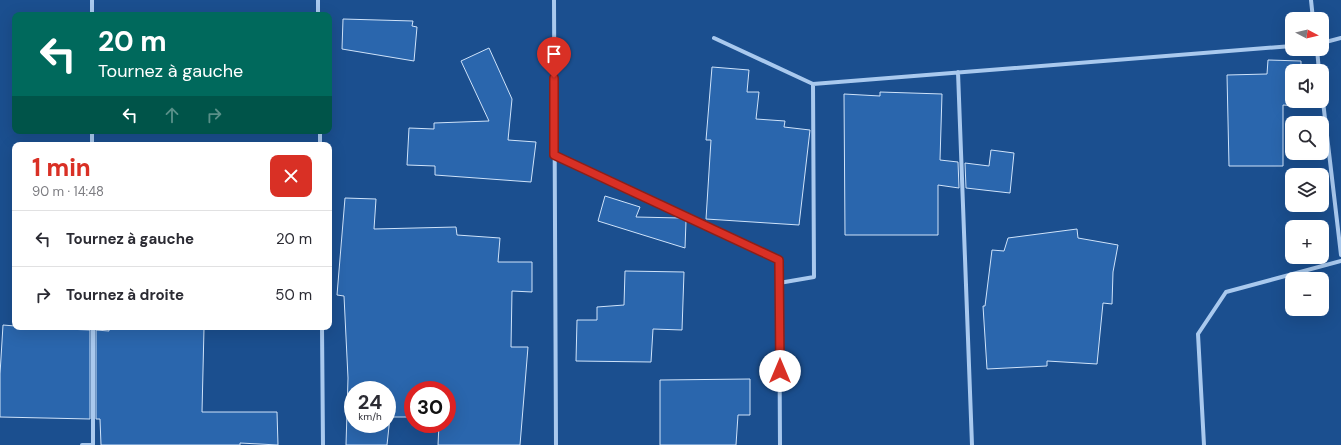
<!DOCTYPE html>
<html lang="fr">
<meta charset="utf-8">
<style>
body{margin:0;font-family:"DM Sans",sans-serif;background:#f7f7f7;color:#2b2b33;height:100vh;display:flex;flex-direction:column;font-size:15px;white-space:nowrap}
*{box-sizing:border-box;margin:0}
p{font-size:13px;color:#7c7c81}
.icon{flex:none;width:22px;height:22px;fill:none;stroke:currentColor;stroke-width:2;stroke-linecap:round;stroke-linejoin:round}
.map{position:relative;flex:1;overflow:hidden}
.side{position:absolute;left:12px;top:142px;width:320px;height:188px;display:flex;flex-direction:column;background:#fff;border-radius:8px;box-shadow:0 4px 16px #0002}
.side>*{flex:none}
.banner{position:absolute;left:12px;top:12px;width:320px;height:122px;border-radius:8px;box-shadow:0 4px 16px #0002;background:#00695c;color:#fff;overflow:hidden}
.needle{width:26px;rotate:97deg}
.controls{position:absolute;left:1285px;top:12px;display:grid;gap:8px}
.controls a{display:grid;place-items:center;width:44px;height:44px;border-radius:8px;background:#fff;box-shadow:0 4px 16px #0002;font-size:20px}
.speed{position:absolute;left:344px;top:381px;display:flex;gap:8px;font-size:20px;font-weight:700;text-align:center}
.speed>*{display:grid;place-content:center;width:52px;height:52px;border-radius:50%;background:#fff;box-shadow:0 4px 16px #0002;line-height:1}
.speed small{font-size:10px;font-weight:400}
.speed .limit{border:6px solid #d22;background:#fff;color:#111}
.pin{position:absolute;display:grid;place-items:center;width:34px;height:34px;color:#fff;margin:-41px -17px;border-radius:50% 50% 50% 0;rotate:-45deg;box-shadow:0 0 4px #0007}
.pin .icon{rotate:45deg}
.me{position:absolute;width:44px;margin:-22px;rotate:0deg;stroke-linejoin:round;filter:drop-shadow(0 0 3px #0008)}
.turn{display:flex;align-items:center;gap:14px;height:84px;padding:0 20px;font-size:18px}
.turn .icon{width:52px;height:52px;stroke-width:2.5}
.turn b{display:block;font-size:28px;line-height:34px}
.lanes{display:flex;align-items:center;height:38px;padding:0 20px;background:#0003;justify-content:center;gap:20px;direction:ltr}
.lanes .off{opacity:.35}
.round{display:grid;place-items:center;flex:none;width:42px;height:42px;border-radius:8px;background:#f7f7f7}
.summary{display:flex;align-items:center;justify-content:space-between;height:68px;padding:0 20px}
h1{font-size:24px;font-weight:800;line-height:30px;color:#d93025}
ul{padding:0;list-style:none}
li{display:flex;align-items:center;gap:12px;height:56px;padding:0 20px;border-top:1px solid #e1e1e2}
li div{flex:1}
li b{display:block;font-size:15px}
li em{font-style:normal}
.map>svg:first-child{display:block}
.building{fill:#2a66ad;stroke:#cfe3fa;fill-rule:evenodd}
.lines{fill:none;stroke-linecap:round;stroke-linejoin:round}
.minor{stroke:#a9c9ee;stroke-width:4}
.route-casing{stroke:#8d1f18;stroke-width:10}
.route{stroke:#d93025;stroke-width:7}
</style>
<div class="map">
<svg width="1341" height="445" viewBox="0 0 1341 445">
<rect width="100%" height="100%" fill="#1b4f8f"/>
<path class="building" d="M343,19l70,2 -1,5 5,1 -3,34 -72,-12z
M489,48l23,51 -4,41 28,2 -5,40 -96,-7v-9l-28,-1 2,-37 25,1v-6l55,-2 -28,-60z
M1268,60l33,1v10h-9v30h8l-1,5 -16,-1v61h-54l-2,-91 40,-1z
M712,67l37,3 -2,22h12l-3,27 29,2 -1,6 26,3 -11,95 -93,-6 5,-79h-5z
M880,92l62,2 -2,66 18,2 1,26 -21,-3v50h-93l-1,-141 36,2z
M991,150l23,3 -4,40 -44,-5 -1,-25 24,3z
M605,196l35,11 -4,10 45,1 5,3 -1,27 -87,-27z
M345,198l31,1 -2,30 82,-2 1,8 43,3 -2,24h34v30l-20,-1 -1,56h17l-8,98h-82l1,-21h8v-34h-34v27h-23l-3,28h-41l2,-67 -4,-82 -7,-1zM353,390h34v34h-34z
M1077,229l1,9 40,7 -5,27 -1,32 -9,-1 -6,61 -50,-3v5l-60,3 -4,-63h2l7,-56 12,1 4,-13z
M625,271l59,1 -2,58 -29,-1 -2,33 -75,-1 1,-41h20v-13l27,-2z
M3,325l12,1v1l75,3v89l-90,-2v-43z
M109,327l95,1 -2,84h75l1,33 -38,-2v2h-139l-1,-26h-4v-89l13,1z
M750,379v36h-12l-2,30h-76v-65z"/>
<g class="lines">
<path class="minor" d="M92,0v15
M318,0v15
M554,0l2,445
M1311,0l2,19
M714,38l99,46 479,-38
M1322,43l19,-5
M1317,49l2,22
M958,72l14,373
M1322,93l19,162
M92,131v14
M320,131v14
M554,155l225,105 1,185
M779,283l35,-6 -1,-193
M93,327v118
M322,327l1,118
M82,445h11
M1204,445l-6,-111 28,-42 115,-31"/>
</g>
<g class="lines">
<g class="route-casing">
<path id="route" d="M554,78v77l225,105 1,111"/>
</g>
<use href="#route" class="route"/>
</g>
</svg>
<div class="controls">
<a><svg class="needle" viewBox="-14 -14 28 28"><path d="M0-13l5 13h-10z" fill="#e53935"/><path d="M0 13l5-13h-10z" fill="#7c7c81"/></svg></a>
<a><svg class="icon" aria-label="sound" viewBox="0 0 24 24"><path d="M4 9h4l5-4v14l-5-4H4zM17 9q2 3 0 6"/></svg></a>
<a><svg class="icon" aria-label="search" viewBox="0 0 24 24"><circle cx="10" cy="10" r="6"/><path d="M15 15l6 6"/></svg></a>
<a><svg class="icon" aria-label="layers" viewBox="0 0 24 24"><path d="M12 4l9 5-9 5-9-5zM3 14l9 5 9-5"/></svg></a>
<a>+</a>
<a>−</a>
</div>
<div class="speed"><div>24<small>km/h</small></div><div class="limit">30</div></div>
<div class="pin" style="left:554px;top:78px;background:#d93025"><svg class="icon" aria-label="arrive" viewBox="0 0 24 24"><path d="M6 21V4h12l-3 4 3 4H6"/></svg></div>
<svg class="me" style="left:780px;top:371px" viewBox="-20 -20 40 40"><circle r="19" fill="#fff"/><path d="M0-13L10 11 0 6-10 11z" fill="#d93025"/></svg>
<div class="banner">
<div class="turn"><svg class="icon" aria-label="left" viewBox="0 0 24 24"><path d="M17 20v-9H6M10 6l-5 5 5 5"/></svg><div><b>20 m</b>Tournez à gauche</div></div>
<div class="lanes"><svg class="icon" aria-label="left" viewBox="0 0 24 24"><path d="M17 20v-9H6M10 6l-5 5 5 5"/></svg><svg class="icon off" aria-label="ahead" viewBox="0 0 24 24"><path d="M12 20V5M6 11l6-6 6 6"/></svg><svg class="icon off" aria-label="right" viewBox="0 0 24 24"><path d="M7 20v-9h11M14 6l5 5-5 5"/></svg></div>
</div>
<section class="side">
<div class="summary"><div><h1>1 min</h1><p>90 m · 14:48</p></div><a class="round" style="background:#d93025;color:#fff"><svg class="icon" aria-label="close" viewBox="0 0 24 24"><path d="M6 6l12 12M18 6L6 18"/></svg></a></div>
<ul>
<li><svg class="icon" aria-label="left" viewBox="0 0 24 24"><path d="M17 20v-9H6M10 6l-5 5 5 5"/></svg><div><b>Tournez à gauche</b></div><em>20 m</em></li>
<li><svg class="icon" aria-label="right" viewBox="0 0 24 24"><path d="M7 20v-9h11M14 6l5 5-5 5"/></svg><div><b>Tournez à droite</b></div><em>50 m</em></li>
</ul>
</section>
</div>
